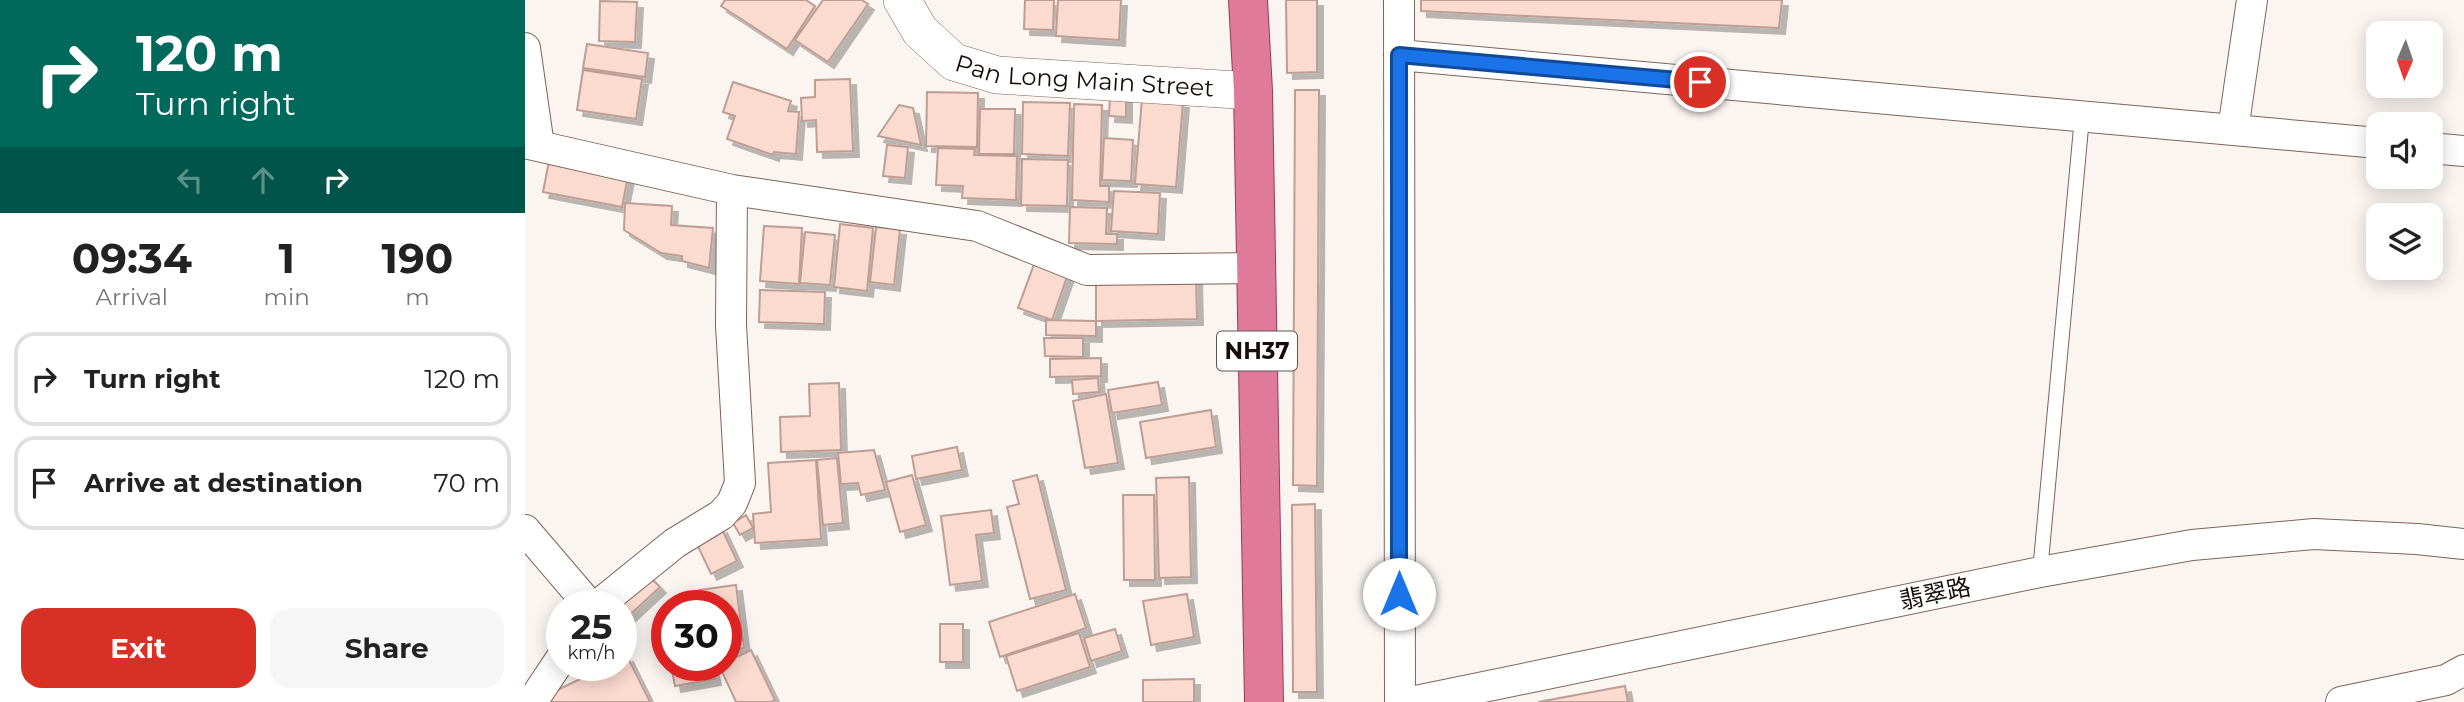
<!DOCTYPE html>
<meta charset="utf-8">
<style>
body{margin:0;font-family:Montserrat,"Noto Sans SC",sans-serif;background:#f6f6f6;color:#222;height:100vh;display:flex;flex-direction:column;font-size:26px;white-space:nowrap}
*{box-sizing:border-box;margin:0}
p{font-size:23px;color:#767676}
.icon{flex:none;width:38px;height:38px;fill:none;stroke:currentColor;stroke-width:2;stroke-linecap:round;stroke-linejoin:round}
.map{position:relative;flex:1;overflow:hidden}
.sheet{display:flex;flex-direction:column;background:#fff;width:525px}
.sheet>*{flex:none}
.hud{background:#00695c;color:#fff;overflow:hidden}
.needle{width:46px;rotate:182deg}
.fabs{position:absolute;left:1841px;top:21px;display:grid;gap:14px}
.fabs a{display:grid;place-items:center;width:77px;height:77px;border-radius:14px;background:#fff;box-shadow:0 4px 18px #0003;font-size:35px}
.speed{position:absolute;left:21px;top:590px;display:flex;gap:14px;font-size:35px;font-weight:700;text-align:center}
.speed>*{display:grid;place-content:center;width:91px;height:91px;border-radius:50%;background:#fff;box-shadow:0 4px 18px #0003;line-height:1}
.speed small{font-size:18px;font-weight:400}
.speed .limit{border:10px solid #d22;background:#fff;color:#111}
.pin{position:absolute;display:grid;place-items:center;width:60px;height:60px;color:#fff;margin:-30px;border:4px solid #fff;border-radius:50%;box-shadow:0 2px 7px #0007}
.me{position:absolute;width:77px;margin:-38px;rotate:0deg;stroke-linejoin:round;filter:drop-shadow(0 0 5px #0008)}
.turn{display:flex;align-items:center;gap:24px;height:147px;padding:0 21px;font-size:32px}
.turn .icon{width:91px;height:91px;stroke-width:2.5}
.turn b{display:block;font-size:49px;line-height:60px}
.lanes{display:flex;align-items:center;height:66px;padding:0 21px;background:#0003;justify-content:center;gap:35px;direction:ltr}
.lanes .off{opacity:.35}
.eta{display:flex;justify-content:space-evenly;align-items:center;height:119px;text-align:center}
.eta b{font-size:42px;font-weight:700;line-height:49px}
.button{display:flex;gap:14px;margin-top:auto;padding:14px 21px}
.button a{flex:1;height:80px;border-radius:21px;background:#d93025;color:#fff;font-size:28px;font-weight:700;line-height:80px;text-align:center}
.button a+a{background:#f6f6f6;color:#222}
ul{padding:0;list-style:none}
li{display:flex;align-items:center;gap:21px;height:94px;margin:0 14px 10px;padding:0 7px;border:4px solid #e0e0e0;border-radius:21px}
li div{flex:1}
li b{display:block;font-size:26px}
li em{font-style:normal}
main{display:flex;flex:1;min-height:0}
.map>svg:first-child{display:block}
.building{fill:#fbdacf;stroke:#bd9e94;stroke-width:2;filter:url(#shadow)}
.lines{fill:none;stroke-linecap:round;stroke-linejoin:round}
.service-casing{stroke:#7f6359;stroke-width:16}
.minor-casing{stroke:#7f6359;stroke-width:32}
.tertiary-casing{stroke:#7f6359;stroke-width:38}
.trunk-casing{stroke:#943d56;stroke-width:40}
.service{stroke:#fff;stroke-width:14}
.minor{stroke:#fff;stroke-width:30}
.tertiary{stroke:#fff;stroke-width:37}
.trunk{stroke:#e07a9a;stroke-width:38}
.route-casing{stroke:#114b97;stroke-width:18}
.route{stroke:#1a73e8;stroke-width:12}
.labels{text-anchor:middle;stroke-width:5;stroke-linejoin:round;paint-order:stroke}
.shield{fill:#fff;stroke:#5d5552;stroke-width:2}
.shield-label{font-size:23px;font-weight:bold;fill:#170c08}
.street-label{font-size:24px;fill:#170c08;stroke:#fff}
</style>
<main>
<section class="sheet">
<div class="hud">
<div class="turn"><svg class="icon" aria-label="right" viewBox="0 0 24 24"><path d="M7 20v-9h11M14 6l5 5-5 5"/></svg><div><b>120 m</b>Turn right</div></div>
<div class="lanes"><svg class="icon off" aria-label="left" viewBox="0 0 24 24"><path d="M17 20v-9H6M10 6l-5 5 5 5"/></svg><svg class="icon off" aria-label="ahead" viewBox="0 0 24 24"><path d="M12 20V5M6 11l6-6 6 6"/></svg><svg class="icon" aria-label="right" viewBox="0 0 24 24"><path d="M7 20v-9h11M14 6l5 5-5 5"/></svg></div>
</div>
<div class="eta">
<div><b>09:34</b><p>Arrival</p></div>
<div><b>1</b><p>min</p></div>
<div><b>190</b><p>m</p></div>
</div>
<ul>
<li><svg class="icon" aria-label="right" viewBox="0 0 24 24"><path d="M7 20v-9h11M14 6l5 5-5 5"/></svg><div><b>Turn right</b></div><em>120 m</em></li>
<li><svg class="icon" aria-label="arrive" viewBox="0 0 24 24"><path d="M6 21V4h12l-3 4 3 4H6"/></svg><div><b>Arrive at destination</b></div><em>70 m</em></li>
</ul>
<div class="button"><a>Exit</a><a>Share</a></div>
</section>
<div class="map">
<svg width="1939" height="702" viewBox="0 0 1939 702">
<defs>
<filter id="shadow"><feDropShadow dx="6" dy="6" stdDeviation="0" flood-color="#0004"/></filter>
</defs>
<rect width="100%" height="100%" fill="#fbf5f2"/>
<path class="building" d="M200,0h81l9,6 -28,43 -66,-43z
M298,0h39l6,4 -40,58 -33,-22z
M500,0h29l-1,30 -29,-1z
M533,0h63l-2,40 -63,-4z
M761,0h31v72l-30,1z
M896,0h361l-3,28 -358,-17z
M75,1l37,1 -2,40 -36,-1z
M62,44l61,9 -3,24 -62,-9z
M58,70l59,9 -6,40 -59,-9z
M325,79l3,72 -36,1 -1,-32 -14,1 -1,-23 14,-1v-17z
M208,82l58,19 -3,10 11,1 -3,42 -22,-2 -1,3 -46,-16 8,-23 -12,-4z
M770,90h24l-2,396 -24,-1z
M402,92l51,1 -1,54 -51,-1z
M585,96h16v21l-17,-1z
M617,98l41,4 -7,85 -41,-3z
M498,102l47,1 -2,53 -46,-2z
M549,104l28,1 -2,81h9v16l-37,-2z
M374,105l14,3 8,37 -43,-9z
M455,109h35l-1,45h-35z
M579,138l29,2 -2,41 -29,-1z
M362,145l21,2 -3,31 -22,-2z
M413,148l37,1 -1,6 43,1 -1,44 -54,-2 1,-12 -27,-1z
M497,159l46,1 -1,46 -46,-1z
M24,161l79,15 -6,31 -79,-15z
M589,191l46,2 -2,41 -47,-3z
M100,203l47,3 -1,19 42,3 -4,40 -27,-7v-5l-21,-3 -37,-23z
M545,207l37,1 -1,26h11v10l-48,-1z
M315,224l33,4 -6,63 -33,-4z
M239,226l38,2 -3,56 -39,-3z
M351,227l24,2 -6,56 -24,-3z
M280,232l30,3 -5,50 -30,-2z
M512,256l33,12 -18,52 -34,-12z
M671,274l1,45 -101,2v-45z
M235,290l65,2 -1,32 -65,-2z
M521,320l50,1v15l-50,-1z
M519,338h39v19l-38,-1z
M576,358v18l-51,1v-18z
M573,378l1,14 -26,2 -1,-14z
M633,382l4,23 -50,8 -4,-23z
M314,383l2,67 -60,2 -1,-35 30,-1 -1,-32z
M581,394l12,69 -33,5 -12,-67z
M686,410l5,37 -70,11 -6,-36z
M432,447l5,23 -46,9 -4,-23z
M349,450l11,40 -24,5 -3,-12 -17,1 -3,-31z
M312,458l6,65 -20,2 -6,-65z
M291,460l5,79 -66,4 -2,-29 18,-2 -3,-49z
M387,475l14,50 -26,7 -14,-50z
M512,475l29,115 -36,9 -23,-92 12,-3 -6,-23z
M664,477l2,100 -32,1 -3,-100z
M598,495h31l1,85h-31z
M790,504l2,188h-24l-1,-187z
M466,510l3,23 -18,2 6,46 -32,4 -9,-69z
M221,515l7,13 -13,7 -7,-12z
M196,527l16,34 -26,13 -16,-34z
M120,572l15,15 -39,36v-17z
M211,585l8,63 -18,2v-44h-25l-2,-16z
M550,594l11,34 -86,29 -11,-35z
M662,594l7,43 -43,8 -8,-44z
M415,624h23v38h-23z
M590,629l7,22 -31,10 -7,-23z
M554,633l11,34 -73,24 -11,-35z
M226,650l24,50 -4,2h-35l-17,-37h7v-3z
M102,656l23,46h-102l-3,-6 64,-31h12v-6z
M152,665h35l3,14 -40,7 -4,-20z
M669,679v23h-51v-22z
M1100,686l3,16h-90z"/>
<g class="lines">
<g class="service-casing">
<path id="service" d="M1515,572l42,-455"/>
</g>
<g class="minor-casing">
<path id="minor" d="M874,0l1,702
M0,48l14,98
M874,55l979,88
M1708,130l19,-130
M0,143l207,47 245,36 110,44 169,-2
M1906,148l33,3
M0,530l65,76
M72,606l78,-63 46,-28 11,-12 8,-20 -9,-158 1,-135
M7,702l30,-45
M886,702l629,-130 152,-27 122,-11 103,5 47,5
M1816,702l105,-22 18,-10"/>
</g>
<g class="tertiary-casing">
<g id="tertiary">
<path id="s1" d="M377,0l18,31 34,31 43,13 256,16"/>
</g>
</g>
<g class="trunk-casing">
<path id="trunk" d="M723,0l5,91 11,611"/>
</g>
<use href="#service" class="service"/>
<use href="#minor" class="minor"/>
<use href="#tertiary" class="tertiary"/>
<use href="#trunk" class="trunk"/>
</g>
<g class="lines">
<g class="route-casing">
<path id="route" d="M874,594v-539l301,27"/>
</g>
<use href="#route" class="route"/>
</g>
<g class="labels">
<rect class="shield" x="692" y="331.5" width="80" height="39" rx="5"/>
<g class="shield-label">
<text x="732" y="359">NH37</text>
</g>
<g class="street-label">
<text dy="8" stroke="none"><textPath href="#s1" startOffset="214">Pan Long Main Street</textPath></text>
<text transform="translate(1410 594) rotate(-12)" y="8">翡翠路</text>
</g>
</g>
</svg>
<div class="fabs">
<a><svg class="needle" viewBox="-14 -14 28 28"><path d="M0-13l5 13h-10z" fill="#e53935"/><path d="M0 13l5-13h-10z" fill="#767676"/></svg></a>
<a><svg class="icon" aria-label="sound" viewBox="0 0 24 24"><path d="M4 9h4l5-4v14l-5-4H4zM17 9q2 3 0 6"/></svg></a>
<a><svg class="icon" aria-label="layers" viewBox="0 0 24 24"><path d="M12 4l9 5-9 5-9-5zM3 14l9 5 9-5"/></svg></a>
</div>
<div class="speed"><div>25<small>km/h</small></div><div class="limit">30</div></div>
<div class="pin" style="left:1175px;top:82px;background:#d93025"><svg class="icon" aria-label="arrive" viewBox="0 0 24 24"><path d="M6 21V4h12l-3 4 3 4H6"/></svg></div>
<svg class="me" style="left:874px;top:594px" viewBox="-20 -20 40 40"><circle r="19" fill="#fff"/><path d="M0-13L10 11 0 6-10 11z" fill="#1a73e8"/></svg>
</div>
</main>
